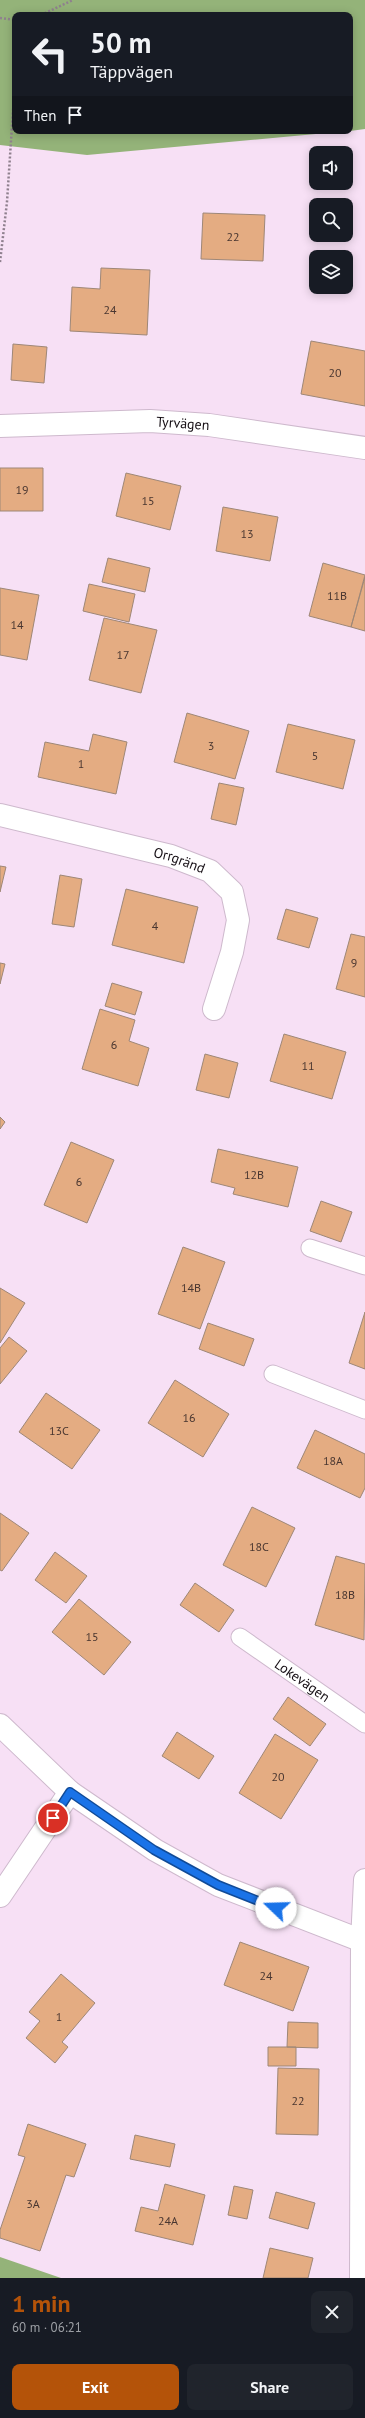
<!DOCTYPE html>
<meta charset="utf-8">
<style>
body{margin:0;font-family:"PT Sans",sans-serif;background:#20242c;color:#f1f3f6;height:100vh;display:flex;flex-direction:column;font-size:15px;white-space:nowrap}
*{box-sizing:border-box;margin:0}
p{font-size:13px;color:#9ea1a6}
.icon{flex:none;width:22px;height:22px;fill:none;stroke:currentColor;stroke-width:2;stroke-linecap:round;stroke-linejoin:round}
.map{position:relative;height:2278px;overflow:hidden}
.side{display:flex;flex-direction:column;background:#171b24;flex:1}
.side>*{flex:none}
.banner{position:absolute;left:12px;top:12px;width:341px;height:122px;border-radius:8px;box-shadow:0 2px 10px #0003;background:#171b24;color:#f1f3f6;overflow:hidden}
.controls{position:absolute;left:309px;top:146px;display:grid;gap:8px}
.controls a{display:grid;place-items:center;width:44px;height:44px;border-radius:8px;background:#171b24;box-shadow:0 2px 10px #0003;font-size:20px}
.pin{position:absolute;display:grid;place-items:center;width:34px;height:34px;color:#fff;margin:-17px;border:2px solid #fff;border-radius:50%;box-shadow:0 1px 4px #0007}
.me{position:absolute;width:44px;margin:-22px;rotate:291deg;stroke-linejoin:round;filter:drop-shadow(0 0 3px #0008)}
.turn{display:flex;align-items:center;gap:14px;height:84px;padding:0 12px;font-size:18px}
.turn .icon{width:52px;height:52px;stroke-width:2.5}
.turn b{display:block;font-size:28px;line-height:34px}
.then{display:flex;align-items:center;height:38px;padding:0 12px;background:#0003;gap:8px;font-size:15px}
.round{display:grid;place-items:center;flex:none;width:42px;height:42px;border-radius:8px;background:#20242c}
.headline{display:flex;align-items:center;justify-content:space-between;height:68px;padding:0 12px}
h1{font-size:24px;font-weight:700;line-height:30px;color:#b45309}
.primary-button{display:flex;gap:8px;margin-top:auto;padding:8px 12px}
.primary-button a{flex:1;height:46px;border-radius:8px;background:#b45309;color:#fff;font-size:16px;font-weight:700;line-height:46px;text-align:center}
.primary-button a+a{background:#20242c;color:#f1f3f6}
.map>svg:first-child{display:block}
.forest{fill:#94b379}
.building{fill:#e4ac82;stroke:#9e8777}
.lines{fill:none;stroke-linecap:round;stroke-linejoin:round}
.lane-casing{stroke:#ceb9cd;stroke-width:19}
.street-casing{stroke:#ceb9cd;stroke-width:24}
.path{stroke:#8f808e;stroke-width:2.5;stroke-dasharray:2 2;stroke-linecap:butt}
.lane{stroke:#fff;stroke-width:17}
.street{stroke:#fff;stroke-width:22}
.route-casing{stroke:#114b97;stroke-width:10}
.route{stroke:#1a73e8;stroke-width:7}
.labels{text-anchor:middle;stroke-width:3;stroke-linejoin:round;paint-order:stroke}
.number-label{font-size:12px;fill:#493630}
.street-label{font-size:14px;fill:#150e14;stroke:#fef1fd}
</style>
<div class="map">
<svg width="365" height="2278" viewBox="0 0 365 2278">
<rect width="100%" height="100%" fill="#f7e0f5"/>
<path class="forest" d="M0,0h365v129l-15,2v-116h-335v116h333l-261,24 -87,-10z
M0,2257l61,21h-61z"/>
<path class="building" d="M203,213l62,2 -2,46 -62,-2z
M101,268l49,2 -3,65 -77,-4 2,-44 28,2z
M311,341l54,10v55l-64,-12z
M13,344l34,3 -3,36 -33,-3z
M0,468h43v43h-43z
M126,473l55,13 -11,44 -54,-14z
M223,507l55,10 -8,44 -54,-10z
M108,558l42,10 -5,24 -43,-10z
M323,563l42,12 -14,52 -42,-11z
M365,577v54l-14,-4z
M89,584l46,10 -6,28 -46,-11z
M0,588l39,7 -12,65 -27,-5z
M104,618l53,12 -16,63 -52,-13z
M187,713l62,18 -14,48 -61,-17z
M288,724l67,16 -12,49 -67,-17z
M93,734l34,8 -11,52 -78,-17 7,-35 44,9z
M219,783l25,5 -8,37 -25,-6z
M0,866l6,1 -6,25z
M60,875l22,4 -8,48 -22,-3z
M126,889l72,18 -14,56 -72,-18z
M286,909l32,9 -9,30 -32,-9z
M351,934l14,3v60l-29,-8z
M0,963l5,1 -5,20z
M112,983l30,9 -7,23 -30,-9z
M100,1009l35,11 -6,21 20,7 -11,38 -56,-17z
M284,1034l62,18 -14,47 -62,-18z
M205,1054l33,9 -9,35 -33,-8z
M0,1117l5,5 -5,7z
M71,1142l43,18 -27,63 -43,-18z
M218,1149l80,18 -10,40 -55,-13 2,-6 -24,-6z
M321,1201l31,11 -11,30 -31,-11z
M183,1247l42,15 -25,67 -42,-15z
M0,1288l25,15 -25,40z
M365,1312v57l-16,-6z
M208,1323l46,16 -10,27 -45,-17z
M9,1337l18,14 -27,33v-36z
M175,1380l54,34 -26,43 -55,-34z
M46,1393l54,37 -28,39 -53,-37z
M315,1430l50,24v34l-5,10 -63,-30z
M252,1507l43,21 -29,59 -43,-22z
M0,1513l29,20 -27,38 -2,-1z
M55,1552l32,24 -21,27 -31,-23z
M336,1556l29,8 -1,76 -49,-15z
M195,1583l39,27 -15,22 -39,-27z
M79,1599l52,43 -27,33 -52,-43z
M288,1697l38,27 -16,22 -37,-27z
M177,1732l37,24 -15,23 -37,-23z
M275,1734l43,26 -37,59 -42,-26z
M240,1942l69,25 -16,44 -69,-26z
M61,1974l34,29 -33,39 6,5 -13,16 -29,-25 14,-17 -11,-9z
M288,2022l30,1v25l-31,-1z
M268,2047h28v19h-28z
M278,2068l41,1 -1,66 -42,-1z
M28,2124l58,20 -12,33 -8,-2 -26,76 -40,-13v-8l25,-73 -7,-2z
M135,2135l40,9 -5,23 -40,-8z
M165,2184l40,11 -12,50 -58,-14 6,-24 17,4z
M234,2186l19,4 -6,29 -19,-4z
M276,2192l39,11 -7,26 -39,-11z
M270,2248l43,10 -5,20h-45z"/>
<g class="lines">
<g class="lane-casing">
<g id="lane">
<path d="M310,1248l55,18"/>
<path d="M273,1374l92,36"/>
<path id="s1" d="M240,1637l125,87"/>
</g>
</g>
<g class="street-casing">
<g id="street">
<path id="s2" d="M0,426l150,-5 59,4 156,23"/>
<path id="s3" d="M0,815l171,41 39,15 22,21 6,28 -6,32 -18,57"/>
<path d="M0,1725l70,67 85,58 63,35 147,57"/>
<path d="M0,1896l70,-104"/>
<path d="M361,2278l1,-337 3,-61"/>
</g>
</g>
<path class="path" d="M41,15l32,-15
M0,18l15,2
M0,262l7,-60 8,-122"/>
<use href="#lane" class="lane"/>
<use href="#street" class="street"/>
</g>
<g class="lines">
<g class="route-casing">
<path id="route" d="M53,1818l17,-26 84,58 64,35 58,23"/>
</g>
<use href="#route" class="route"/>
</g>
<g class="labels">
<g class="number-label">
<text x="233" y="241">22</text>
<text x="110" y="314">24</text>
<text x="335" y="377">20</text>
<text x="22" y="494">19</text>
<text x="148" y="505">15</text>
<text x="247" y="538">13</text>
<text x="337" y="600">11B</text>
<text x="17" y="629">14</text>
<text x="123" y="659">17</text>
<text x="211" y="750">3</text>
<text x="315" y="760">5</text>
<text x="81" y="768">1</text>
<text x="155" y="930">4</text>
<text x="354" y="967">9</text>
<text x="114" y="1049">6</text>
<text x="308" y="1070">11</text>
<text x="254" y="1179">12B</text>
<text x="79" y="1186">6</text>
<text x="191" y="1292">14B</text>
<text x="189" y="1422">16</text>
<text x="59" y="1435">13C</text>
<text x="333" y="1465">18A</text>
<text x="259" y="1551">18C</text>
<text x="345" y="1599">18B</text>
<text x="92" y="1641">15</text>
<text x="278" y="1781">20</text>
<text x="266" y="1980">24</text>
<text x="59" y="2021">1</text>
<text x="298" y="2105">22</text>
<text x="33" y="2208">3A</text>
<text x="168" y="2225">24A</text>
</g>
<g class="street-label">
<text dy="5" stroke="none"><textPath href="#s2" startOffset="183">Tyrvägen</textPath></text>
<text dy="5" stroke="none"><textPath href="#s3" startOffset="185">Orrgränd</textPath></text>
<text dy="5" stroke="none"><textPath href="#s1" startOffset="76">Lokevägen</textPath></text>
</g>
</g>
</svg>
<div class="controls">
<a><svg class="icon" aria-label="sound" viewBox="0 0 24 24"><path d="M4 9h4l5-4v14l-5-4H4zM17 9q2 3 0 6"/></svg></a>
<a><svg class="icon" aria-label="search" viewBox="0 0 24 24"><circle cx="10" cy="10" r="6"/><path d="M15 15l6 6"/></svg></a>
<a><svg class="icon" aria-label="layers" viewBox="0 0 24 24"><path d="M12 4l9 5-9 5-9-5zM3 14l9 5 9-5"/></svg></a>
</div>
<div class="pin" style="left:53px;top:1818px;background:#d93025"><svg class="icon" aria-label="arrive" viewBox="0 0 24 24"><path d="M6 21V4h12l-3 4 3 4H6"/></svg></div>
<svg class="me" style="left:276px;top:1908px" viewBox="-20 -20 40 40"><circle r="19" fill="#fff"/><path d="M0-13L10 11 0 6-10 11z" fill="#1a73e8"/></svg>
<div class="banner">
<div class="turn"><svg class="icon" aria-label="left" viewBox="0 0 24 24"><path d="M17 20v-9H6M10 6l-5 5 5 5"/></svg><div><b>50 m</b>Täppvägen</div></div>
<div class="then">Then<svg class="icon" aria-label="arrive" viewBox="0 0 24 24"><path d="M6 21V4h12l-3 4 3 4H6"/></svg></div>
</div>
</div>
<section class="side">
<div class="headline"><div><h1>1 min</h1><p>60 m · 06:21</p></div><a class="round"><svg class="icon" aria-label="close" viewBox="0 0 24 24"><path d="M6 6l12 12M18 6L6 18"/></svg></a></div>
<div class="primary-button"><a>Exit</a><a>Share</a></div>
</section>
